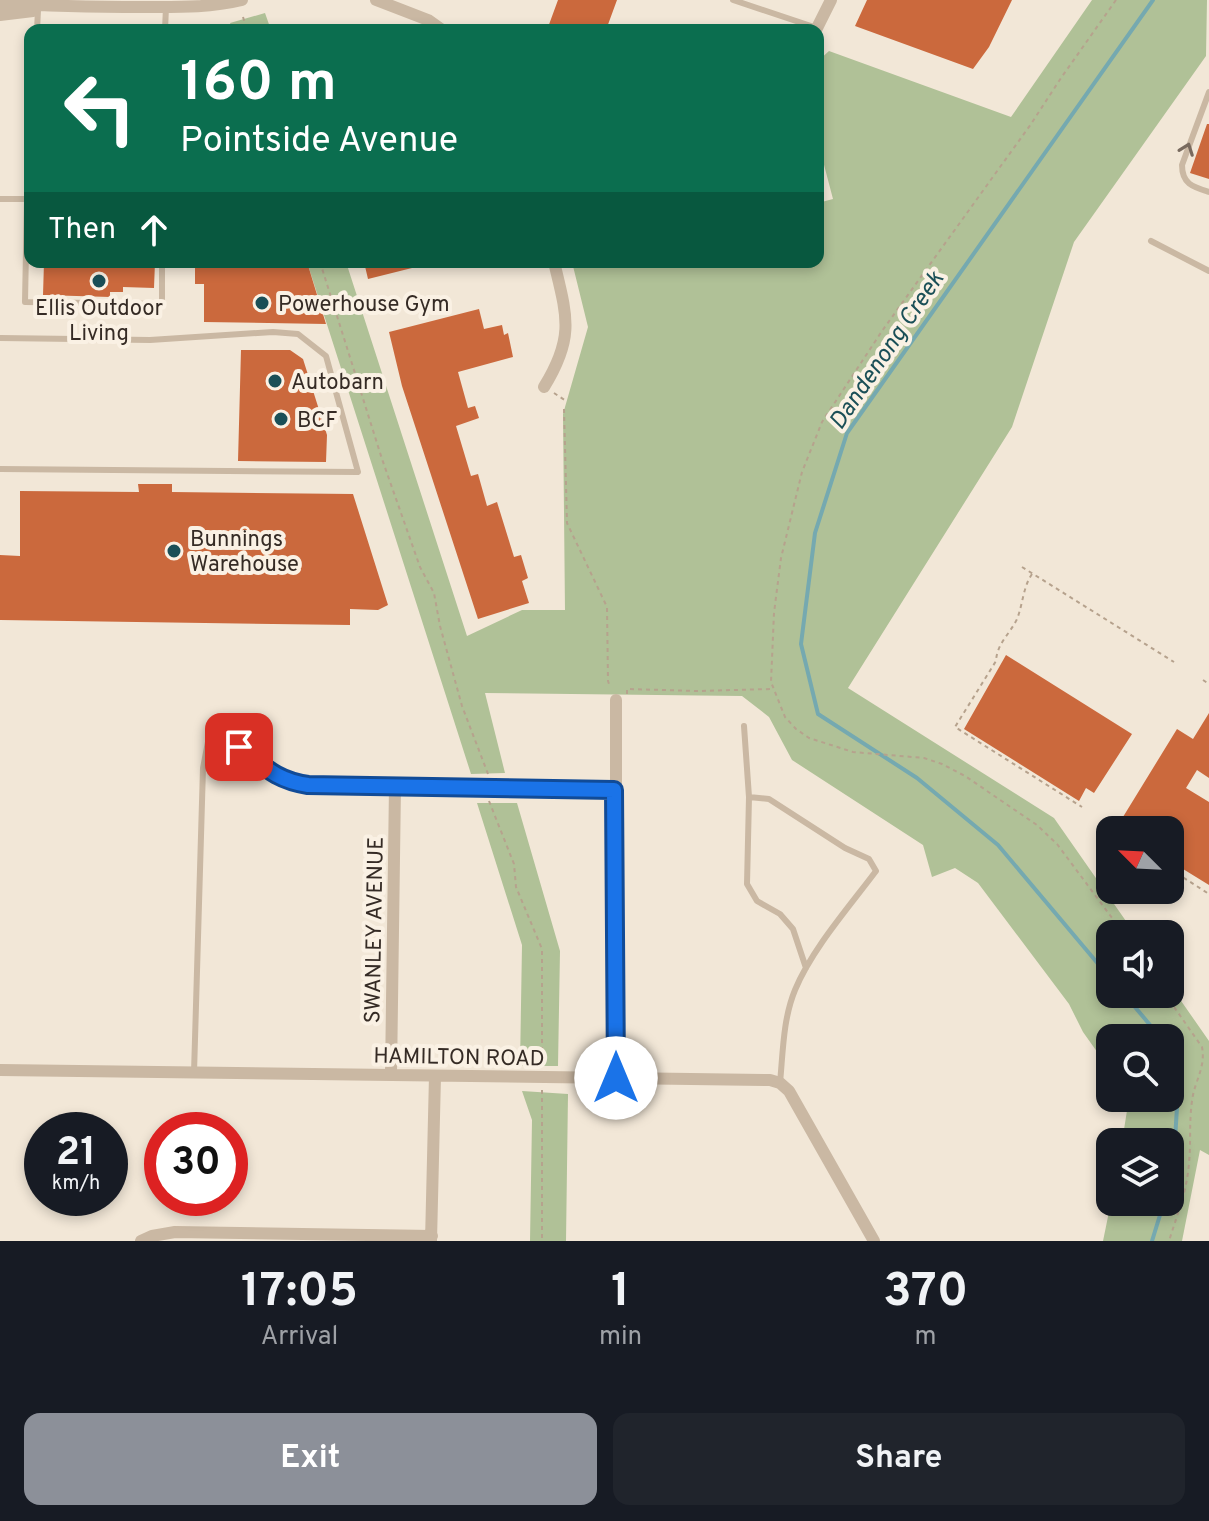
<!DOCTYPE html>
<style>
body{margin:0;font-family:Overpass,sans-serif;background:#20242c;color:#f1f3f6;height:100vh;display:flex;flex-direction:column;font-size:30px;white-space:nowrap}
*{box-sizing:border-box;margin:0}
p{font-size:26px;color:#9ea1a6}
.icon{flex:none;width:44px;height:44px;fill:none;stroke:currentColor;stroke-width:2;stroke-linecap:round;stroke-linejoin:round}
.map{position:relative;height:1241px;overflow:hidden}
.sheet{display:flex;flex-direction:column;background:#171b24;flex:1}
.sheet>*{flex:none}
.guide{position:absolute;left:24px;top:24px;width:800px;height:244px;border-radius:16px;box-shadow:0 4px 12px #0003;background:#0b6e4f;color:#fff;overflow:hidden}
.needle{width:52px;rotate:294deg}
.controls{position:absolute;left:1096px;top:816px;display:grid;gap:16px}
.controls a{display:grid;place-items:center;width:88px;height:88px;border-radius:16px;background:#171b24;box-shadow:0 4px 12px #0003;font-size:40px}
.speed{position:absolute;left:24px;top:1112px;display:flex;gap:16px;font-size:40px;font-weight:700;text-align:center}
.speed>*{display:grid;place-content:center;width:104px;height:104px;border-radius:50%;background:#171b24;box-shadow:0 4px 12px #0003;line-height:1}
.speed small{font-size:20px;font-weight:400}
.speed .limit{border:12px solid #d22;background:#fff;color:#111}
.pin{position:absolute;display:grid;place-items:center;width:68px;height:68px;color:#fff;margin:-34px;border-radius:16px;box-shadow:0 4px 12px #0006}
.me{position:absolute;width:88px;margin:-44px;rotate:0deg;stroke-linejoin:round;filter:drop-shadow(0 0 6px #0008)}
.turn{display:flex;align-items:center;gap:28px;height:168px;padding:0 24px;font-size:36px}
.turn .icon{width:104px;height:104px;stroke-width:2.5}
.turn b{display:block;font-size:56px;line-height:68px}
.then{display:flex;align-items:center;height:76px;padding:0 24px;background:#0003;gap:16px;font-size:30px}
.eta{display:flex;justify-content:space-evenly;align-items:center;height:136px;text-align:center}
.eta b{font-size:48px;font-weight:700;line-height:56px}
.button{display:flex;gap:16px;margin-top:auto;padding:16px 24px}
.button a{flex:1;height:92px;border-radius:16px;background:#8c9099;color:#fff;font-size:32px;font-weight:700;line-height:92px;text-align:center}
.button a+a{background:#20242c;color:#f1f3f6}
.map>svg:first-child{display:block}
.green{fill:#b0c197}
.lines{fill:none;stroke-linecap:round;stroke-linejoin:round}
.stream{stroke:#75a9b0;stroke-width:4}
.building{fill:#cb693d}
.path{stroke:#b6a28d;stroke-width:2;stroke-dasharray:4 4;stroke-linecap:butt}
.lane{stroke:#cab8a3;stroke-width:6}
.street{stroke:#cab8a3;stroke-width:12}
.oneway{stroke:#786a5e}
.route-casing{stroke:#114b97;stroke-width:20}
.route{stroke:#1a73e8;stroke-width:14}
.poi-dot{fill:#1a4f57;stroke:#faf1e4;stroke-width:3}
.labels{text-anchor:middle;stroke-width:8;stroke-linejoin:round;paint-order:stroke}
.poi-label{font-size:22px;fill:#352b25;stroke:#faf1e4;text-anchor:start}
.street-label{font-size:22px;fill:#352b25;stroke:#faf1e4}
.water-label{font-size:24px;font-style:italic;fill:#1a4f57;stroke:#faf1e4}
</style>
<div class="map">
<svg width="1209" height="1241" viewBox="0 0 1209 1241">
<rect width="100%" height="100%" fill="#f2e7d7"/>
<path class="green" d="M1092,0h115l-1,56 -132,186 -62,185 -164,261 206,130 81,116h-25v60h60v-9l39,56v114l-9,-5 -18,91h-79l8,-39h59v-60h-48l7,-44h41v-60h-60v32l-27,-38 -14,-28 -91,-121 -23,-15 -23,9 -9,-32 -131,-85 -23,-43 -27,-21 -257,-3 20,80 -34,1 -164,-512h39l121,374 55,-26h43l-2,-196 25,-87 -16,-65h246v-59l15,-4 -15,-57v-81l11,-10 182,66z
M265,13l6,17h-38l-3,-7z
M477,803h40l43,148 -2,115h-38l2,-121z
M522,1091l46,3 -2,147h-36l2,-121z"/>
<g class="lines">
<path class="stream" d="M1110,978l-112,-133 -81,-67 -99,-64 -17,-70 14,-111 32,-100 306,-433
M1124,994l37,44
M1170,1048l10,12 -7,111 -3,11
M1152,1241l12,-39"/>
</g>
<path class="building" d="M558,0h59l-11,30h-59z
M867,0h145l-23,47 -16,22 -118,-43z
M1207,124h2v55l-19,-6z
M44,262h111l-1,26 -31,-1v5h-13v5l-67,-2z
M195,262h112l19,62 -122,-2v-38h-9z
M364,262h56v4l-52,13z
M479,309l5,20 18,-4 2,10 4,-2 5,24 -55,15 10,36 7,-2 4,12 -23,8 15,50 7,-2 9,32 10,-4 17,55 7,-2 7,23 -6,3 7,22 -51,16 -76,-233 -13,-54z
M241,350h49l13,9 24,76 -1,27 -88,-1z
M138,484h34v8l181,2 35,111 -10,5 -28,-1v16l-350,-5v-65l20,1v-65l119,1z
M1006,655l126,79 -38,59 -8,-5 -7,13 -115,-72z
M1209,713v65l-12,-8 -11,18 23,14v83l-39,-24v-31h-55l62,-101 16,10z"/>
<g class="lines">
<path class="path" d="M1116,0l-55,78 -30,46 -149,207 -60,91 -20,50 -21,86 -7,55 -3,69 14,35 11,12 13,9 44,14 71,6 18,6 23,12 72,49 20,19 67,90
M243,17l4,13
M320,262l62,197 38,108 14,26 6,33 22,80 26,68
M554,393l12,8
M564,409l3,114 40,84 1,74 2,6
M1022,567l152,95
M1032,574c-9,13 -9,30 -15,45 -7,15 -20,24 -21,42l-41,66 127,80
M1203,680l6,4
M627,694v-5l71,2 73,-2
M489,801l25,63 2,23 26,62v115
M1106,829l4,3
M1170,869l39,25
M1170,898l3,-5
M1165,994l37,53c4,21 -8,35 -10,54 -3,21 -1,42 -3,62 -2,28 -12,52 -20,78
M542,1090v151"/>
<path class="lane" d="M733,0l84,28
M37,30l1,-20
M165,30l1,-23
M1209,92l-27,73c0,19 11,22 27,27
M0,199h30
M27,199l-2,103 137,2v-42
M1151,241l58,30
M0,338l150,2 123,-8 25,2 28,22 32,116 -358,-3
M744,726l5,71 20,2 76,49 24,11 7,12c-27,36 -64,78 -81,119 -12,29 -12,62 -15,93
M749,797l-2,87 10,17 23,13 13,15 13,39
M194,1073l9,-305 5,-26c29,-7 41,17 62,31 11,8 24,10 37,12"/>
<path class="street" d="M376,0l52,20 14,10
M0,3c48,3 95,4 143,4 34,0 66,1 99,-7
M0,15l33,-4
M816,30l15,-30
M544,387c31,-50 23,-71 10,-125
M308,785l306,5
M0,1070l770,10 10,3 9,8 85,150
M391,1074l4,-288
M616,1078v-378
M141,1241l11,-5 23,-4 257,4
M431,1241l4,-165"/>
</g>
<defs><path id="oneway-chevron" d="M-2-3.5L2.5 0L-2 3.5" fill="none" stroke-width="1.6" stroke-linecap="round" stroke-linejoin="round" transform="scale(2)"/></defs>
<use class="oneway" href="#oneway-chevron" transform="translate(1187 149) rotate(-70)"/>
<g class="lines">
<g class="route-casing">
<path id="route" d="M239,747c25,19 36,33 69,38l306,5 2,288"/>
</g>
<use href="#route" class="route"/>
</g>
<g class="poi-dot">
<circle cx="99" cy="281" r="8"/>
<circle cx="262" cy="303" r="8"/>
<circle cx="275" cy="381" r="8"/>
<circle cx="281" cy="419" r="8"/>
<circle cx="174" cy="551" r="8"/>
</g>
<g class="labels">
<g class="poi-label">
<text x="278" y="311">Powerhouse Gym</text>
<text x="99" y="315" text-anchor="middle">Ellis Outdoor<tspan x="99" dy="25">Living</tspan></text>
<text x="291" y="389">Autobarn</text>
<text x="297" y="427">BCF</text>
<text x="190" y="546">Bunnings<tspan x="190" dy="25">Warehouse</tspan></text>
</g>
<g class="street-label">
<text transform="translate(373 930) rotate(-89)" y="8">SWANLEY AVENUE</text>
<text transform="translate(459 1056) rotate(1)" y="8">HAMILTON ROAD</text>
</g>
<g class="water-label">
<text transform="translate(886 350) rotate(-56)" y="8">Dandenong Creek</text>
</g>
</g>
</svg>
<div class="controls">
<a><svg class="needle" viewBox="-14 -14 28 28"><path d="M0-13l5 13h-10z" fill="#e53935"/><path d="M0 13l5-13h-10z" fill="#9ea1a6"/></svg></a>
<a><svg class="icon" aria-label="sound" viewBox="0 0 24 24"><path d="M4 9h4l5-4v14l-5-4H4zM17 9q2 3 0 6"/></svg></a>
<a><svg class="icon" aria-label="search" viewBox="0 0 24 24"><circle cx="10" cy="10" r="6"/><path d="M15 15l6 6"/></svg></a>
<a><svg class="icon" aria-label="layers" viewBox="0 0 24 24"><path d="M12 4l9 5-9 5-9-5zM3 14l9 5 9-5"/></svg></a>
</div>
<div class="speed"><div>21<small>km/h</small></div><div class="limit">30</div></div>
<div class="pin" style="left:239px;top:747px;background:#d93025"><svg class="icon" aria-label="arrive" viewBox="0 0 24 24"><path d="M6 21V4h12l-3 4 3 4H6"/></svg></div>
<svg class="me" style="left:616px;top:1078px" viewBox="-20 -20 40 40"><circle r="19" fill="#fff"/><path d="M0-13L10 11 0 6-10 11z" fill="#1a73e8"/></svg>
<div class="guide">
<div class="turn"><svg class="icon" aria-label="left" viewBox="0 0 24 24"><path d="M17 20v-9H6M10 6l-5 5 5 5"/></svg><div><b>160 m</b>Pointside Avenue</div></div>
<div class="then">Then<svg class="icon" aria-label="ahead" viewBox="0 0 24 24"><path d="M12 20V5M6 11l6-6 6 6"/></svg></div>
</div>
</div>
<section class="sheet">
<div class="eta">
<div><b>17:05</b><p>Arrival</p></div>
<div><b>1</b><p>min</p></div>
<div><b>370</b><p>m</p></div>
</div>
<div class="button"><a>Exit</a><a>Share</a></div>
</section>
